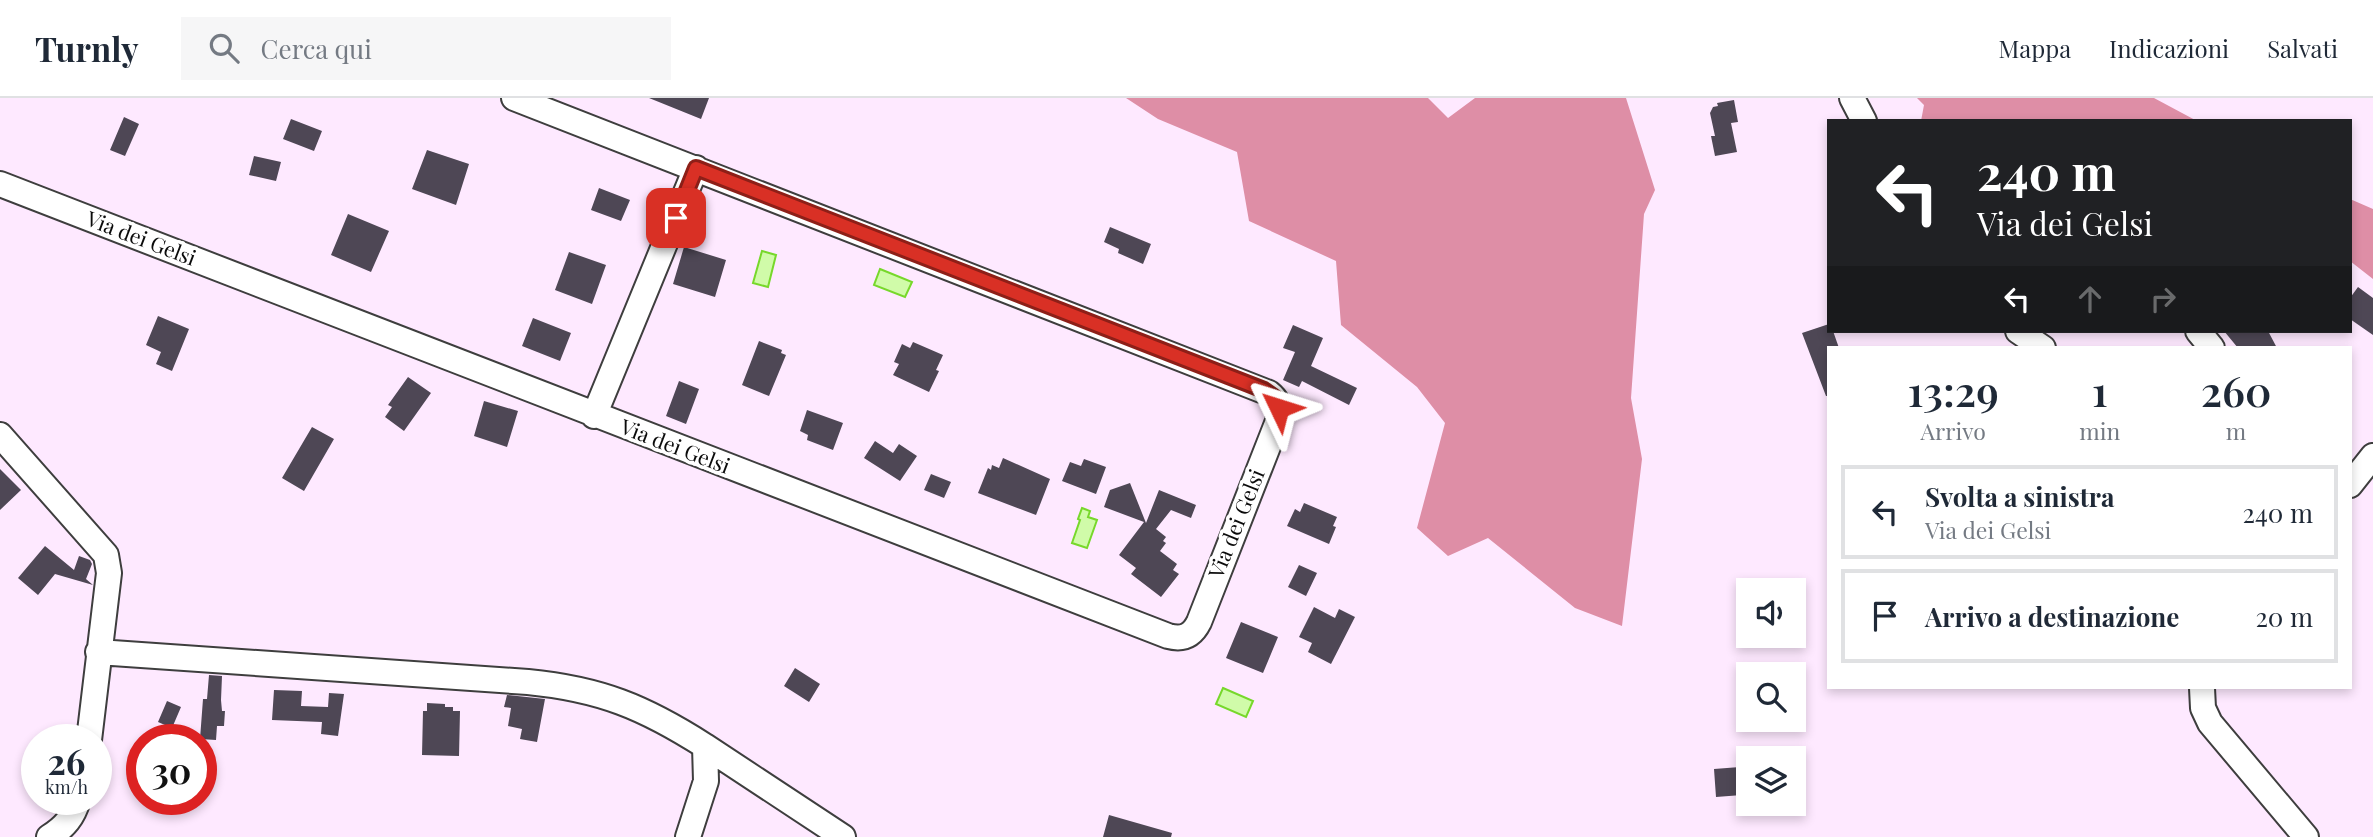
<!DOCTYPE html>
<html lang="it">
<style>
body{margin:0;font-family:"Playfair Display",serif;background:#f6f6f7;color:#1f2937;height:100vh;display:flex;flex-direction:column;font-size:26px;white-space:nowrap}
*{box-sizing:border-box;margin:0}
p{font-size:23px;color:#747a83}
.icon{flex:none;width:38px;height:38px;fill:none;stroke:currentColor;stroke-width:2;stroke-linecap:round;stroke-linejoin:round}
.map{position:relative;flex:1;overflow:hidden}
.sheet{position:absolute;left:1827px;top:248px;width:525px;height:343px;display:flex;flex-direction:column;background:#fff;border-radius:0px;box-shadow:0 4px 10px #0003}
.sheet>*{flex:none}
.banner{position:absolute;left:1827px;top:21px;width:525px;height:214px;border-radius:0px;box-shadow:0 4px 10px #0003;background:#202124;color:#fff;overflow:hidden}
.controls{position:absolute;left:1736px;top:480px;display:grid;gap:14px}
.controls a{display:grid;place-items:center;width:70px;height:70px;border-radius:0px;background:#fff;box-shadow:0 4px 10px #0003;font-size:35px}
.speed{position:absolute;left:21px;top:626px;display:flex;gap:14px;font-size:35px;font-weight:700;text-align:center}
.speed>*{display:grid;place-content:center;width:91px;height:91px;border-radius:50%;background:#fff;box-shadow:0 4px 10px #0003;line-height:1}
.speed small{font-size:18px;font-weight:400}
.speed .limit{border:10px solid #d22;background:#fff;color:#111}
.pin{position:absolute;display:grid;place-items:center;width:60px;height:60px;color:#fff;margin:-30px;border-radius:14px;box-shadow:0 4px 10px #0006}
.me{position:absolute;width:77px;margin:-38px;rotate:311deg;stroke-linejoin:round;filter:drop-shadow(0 0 5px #0008)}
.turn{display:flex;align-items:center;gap:24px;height:147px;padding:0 35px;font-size:32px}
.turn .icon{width:91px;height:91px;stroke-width:2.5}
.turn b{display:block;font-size:49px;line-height:60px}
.lanes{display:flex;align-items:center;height:66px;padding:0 35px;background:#0003;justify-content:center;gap:35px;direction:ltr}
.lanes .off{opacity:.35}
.eta{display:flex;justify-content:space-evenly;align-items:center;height:119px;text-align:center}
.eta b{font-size:42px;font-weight:600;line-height:49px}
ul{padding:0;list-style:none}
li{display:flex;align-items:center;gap:21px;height:94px;margin:0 14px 10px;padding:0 21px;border:4px solid #e0e1e3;border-radius:0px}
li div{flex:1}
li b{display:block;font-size:26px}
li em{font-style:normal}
header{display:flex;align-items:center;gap:42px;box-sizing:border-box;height:98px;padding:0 35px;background:#fff;border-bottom:2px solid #e0e1e3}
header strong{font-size:33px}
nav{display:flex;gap:38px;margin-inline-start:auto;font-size:24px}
.search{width:490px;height:63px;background:#f6f6f7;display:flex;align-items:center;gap:18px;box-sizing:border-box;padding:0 24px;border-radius:0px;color:#747a83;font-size:26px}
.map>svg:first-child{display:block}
.forest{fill:#de8ea6}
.water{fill:#d0fba9;stroke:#77d82b;stroke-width:2}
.building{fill:#4e4755}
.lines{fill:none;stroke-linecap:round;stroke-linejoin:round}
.minor-casing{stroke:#3e3e3e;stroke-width:28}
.minor{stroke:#fff;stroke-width:24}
.route-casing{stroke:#8d1f18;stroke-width:18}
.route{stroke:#d93025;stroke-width:12}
.labels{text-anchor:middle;stroke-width:7;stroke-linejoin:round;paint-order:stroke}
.street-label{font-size:21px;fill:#0b0b0b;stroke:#fff}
</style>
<header>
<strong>Turnly</strong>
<div class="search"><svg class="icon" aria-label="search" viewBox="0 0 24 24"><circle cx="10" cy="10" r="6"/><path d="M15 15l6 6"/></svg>Cerca qui</div>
<nav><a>Mappa</a><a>Indicazioni</a><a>Salvati</a></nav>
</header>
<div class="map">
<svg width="2373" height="739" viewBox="0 0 2373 739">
<rect width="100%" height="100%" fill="#fee9ff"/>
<path class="forest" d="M1126,0h302l20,20 27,-20h151l29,92 -11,24 -13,184 11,61 -20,167 -47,-18 -87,-70 -40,18 -31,-28 28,-105 -28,-36 -76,-62 -5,-64 -87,-40 -12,-69 -79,-33z
M1917,0h237l43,23h-276l3,-16z
M2350,101l23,10v70l-23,-18z"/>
<path class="water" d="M762,153l14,4 -8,32 -15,-4z
M880,171l32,13 -7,15 -31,-12z
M1082,410l8,3 -2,6 9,3 -10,28 -15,-5 8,-23 -2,-1z
M1223,590l30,13 -7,16 -30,-13z"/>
<path class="building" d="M649,0h60l-8,21z
M1734,2l4,22 -7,1 6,29 -22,4 -4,-20h4l-5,-23 3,-6 5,-1 -1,-3z
M124,19l15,7 -14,32 -15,-6z
M291,21l31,12 -8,20 -31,-12z
M427,52l42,14 -13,41 -44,-16z
M254,58l27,6 -5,19 -27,-6z
M599,90l31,12 -9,21 -30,-11z
M348,116l41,17 -18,41 -40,-17z
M1110,129l41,17 -8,20 -25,-11 1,-4 -15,-7z
M684,149l42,13 -11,37 -42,-13z
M569,154l37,13 -14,39 -37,-14z
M2358,189l15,11v37l-23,-16v-21z
M158,218l31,13 -17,42 -16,-7 5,-12 -15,-7z
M533,220l38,15 -11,28 -38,-15z
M1829,226v7h4l6,17h-10v48h-3l-24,-63z
M1293,227l30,13 -12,28 46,22 -8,17 -47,-24 -3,6 -16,-7 12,-28 -12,-4z
M2224,233h44l9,17h-39z
M759,243l23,9 -1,3 5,2 -17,41 -27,-11z
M913,244l30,13 -7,15 3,1 -10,21 -36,-17 6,-11 -5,-2 8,-18 8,4z
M408,279l23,16 -27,38 -19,-14 7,-10 -4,-2z
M679,283l20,8 -13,35 -20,-8z
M484,303l34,10 -11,36 -33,-11z
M807,312l36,13 -10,27 -26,-10 1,-5 -8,-4z
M312,329l22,12 -30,52 -22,-13z
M875,343l18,12 6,-9 18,12 -17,25 -36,-23z
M1003,360l47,21 -14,36 -58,-22 10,-25 3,2 1,-5 7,3z
M1084,361l22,8 -10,27 -34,-13 8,-19 11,4z
M0,371l21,21 -21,20z
M931,376l20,8 -7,16 -20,-8z
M1130,385l16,40 13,-33 37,15 -5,13 -20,-8 -15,19 10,8 -3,4 3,2 -6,8 17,13 -4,6 6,4 -18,23 -30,-23 5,-6 -17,-13 25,-33 -40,-15 6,-17z
M1304,405l33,14 -4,9 3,1 -7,17 -42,-18 8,-17 5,3z
M45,448l29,24 5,-14 11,4 2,4 -6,15 7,6 -38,-11 -17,21 -20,-17z
M1299,467l18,8 -11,23 -18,-9z
M1314,509l21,11 4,-9 16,8 -24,47 -23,-12 4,-9 -13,-6z
M1241,524l37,15 -15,36 -37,-15z
M795,570l25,16 -11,18 -25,-16z
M209,577l13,1 -1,24 1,11h3l-1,15h-7l-1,14 -16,-1 3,-40h4z
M274,592l28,1 -1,15 27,1 1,-14 15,1 -6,42 -17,-2 1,-12 -50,-2z
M507,597l38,4 -8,43 -17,-3 2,-10 -14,-3 3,-18 -7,-1z
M167,603l14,6 -9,21 -14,-6z
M427,605l18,1v3h8v4h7l-1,45 -37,-1 1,-44h4z
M1740,669l2,28 -26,2 -2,-28z
M1109,717l63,18 -1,4h-68z"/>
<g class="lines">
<g class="minor-casing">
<path id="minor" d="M1852,0l12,23
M0,86l1168,452c15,4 24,0 31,-14l79,-201c3,-12 1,-20 -9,-28l-755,-295
M2018,233l25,17
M2198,233l14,17
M594,318l102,-248
M0,337l106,120 3,18 -20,167
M2350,387l23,-29
M98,554l430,30c72,7 116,25 177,64l1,35 -18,56
M2202,590l1,20 7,15 96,114
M705,648l138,91
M49,739c16,-10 24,-20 29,-37"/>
</g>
<use href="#minor" class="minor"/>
</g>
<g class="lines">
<g class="route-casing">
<path id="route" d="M676,120l20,-50 568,222 10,7 5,11"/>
</g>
<use href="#route" class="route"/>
</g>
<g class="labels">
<g class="street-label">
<text transform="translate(141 141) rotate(21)" y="7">Via dei Gelsi</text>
<text transform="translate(675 349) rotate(21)" y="7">Via dei Gelsi</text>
<text transform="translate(1237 426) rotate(-68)" y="7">Via dei Gelsi</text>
</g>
</g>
</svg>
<div class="controls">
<a><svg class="icon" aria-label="sound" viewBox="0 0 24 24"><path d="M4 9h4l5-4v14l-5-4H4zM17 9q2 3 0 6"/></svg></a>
<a><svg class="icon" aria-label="search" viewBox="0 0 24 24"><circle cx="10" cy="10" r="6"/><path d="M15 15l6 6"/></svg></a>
<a><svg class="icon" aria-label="layers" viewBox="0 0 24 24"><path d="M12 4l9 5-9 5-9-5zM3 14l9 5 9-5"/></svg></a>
</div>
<div class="speed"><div>26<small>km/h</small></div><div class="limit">30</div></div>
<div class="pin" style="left:676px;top:120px;background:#d93025"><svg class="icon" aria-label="arrive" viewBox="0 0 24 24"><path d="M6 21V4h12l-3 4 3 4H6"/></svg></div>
<svg class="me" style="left:1279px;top:310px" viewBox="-20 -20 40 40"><path d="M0-17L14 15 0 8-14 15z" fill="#d93025" stroke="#fff" stroke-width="4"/></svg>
<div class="banner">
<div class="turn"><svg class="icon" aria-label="left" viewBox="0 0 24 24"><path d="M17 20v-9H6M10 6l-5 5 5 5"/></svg><div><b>240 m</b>Via dei Gelsi</div></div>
<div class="lanes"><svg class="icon" aria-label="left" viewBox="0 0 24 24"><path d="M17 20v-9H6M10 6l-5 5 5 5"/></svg><svg class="icon off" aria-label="ahead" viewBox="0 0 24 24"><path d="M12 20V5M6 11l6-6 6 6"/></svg><svg class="icon off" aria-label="right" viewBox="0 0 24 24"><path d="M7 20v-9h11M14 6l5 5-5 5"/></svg></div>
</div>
<section class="sheet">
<div class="eta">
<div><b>13:29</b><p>Arrivo</p></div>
<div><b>1</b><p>min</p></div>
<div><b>260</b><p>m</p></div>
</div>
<ul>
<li><svg class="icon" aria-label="left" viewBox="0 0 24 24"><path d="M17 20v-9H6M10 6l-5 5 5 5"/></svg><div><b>Svolta a sinistra</b><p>Via dei Gelsi</p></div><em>240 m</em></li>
<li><svg class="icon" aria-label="arrive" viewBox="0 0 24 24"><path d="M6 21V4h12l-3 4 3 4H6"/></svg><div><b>Arrivo a destinazione</b></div><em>20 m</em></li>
</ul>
</section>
</div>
